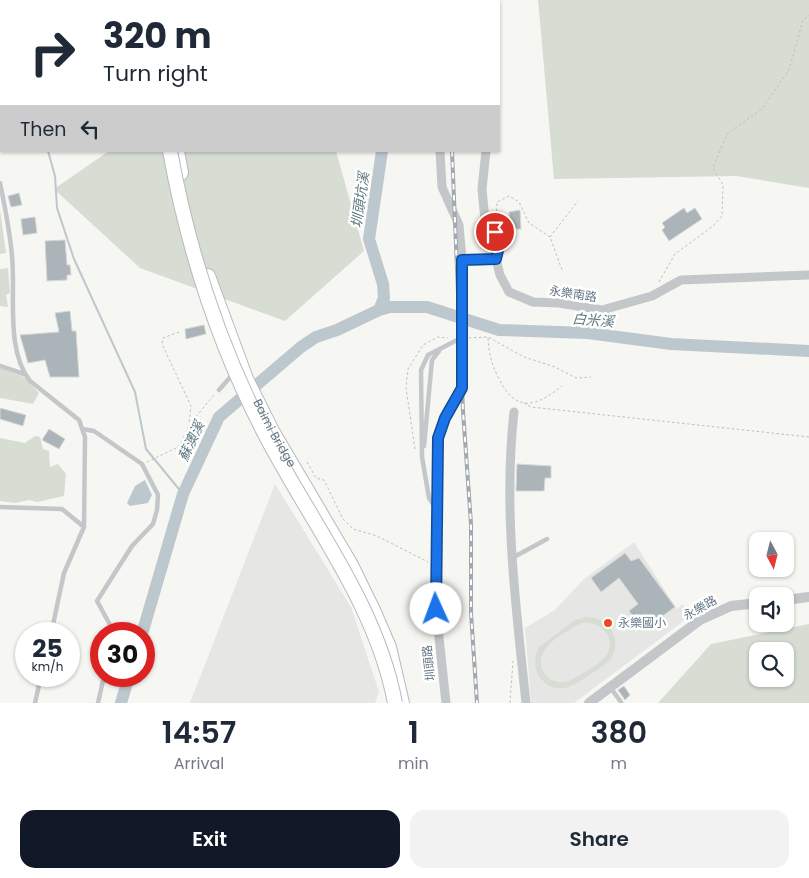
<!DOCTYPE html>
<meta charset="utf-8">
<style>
body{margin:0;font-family:Poppins,"Noto Sans TC",sans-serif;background:#f2f2f3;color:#1f2937;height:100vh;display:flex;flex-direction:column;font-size:19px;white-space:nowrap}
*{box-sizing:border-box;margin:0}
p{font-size:16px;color:#747a83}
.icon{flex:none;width:28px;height:28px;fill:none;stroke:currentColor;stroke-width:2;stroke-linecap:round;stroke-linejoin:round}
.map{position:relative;height:703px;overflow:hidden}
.side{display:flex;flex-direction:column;background:#fff;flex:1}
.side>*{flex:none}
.banner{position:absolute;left:0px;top:0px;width:500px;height:152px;box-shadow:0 1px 4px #0004;background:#fff;color:#1f2937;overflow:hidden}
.needle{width:32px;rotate:173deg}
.fabs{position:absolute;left:749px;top:532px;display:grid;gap:10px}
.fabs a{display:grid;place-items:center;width:45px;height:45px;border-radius:10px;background:#fff;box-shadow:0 1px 4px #0004;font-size:25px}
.speed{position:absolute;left:15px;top:622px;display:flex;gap:10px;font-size:25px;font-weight:700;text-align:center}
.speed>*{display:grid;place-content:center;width:65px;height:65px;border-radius:50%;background:#fff;box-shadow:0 1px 4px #0004;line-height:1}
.speed small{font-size:12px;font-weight:400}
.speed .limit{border:8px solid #d22;background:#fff;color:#111}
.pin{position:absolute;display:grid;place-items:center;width:42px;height:42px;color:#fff;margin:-21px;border:2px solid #fff;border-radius:50%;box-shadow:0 1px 5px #0007}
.me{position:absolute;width:55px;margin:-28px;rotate:358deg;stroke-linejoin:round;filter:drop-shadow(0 0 4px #0008)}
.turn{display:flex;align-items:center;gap:18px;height:105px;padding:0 20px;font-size:22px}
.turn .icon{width:65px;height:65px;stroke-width:2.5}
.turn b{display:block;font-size:35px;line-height:42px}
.then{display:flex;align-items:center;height:48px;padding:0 20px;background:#0003;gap:10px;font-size:19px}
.eta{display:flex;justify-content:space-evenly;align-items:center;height:85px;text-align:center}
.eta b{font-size:30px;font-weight:600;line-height:35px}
.cta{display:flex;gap:10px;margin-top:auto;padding:10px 20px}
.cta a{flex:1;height:58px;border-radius:15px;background:#111827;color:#fff;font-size:20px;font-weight:600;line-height:58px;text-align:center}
.cta a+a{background:#f2f2f3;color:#1f2937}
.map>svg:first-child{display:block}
.built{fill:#e6e7e5}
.green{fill:#d7ddd3;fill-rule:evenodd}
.water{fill:#bcc8cd}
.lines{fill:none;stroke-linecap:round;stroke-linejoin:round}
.stream{stroke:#bcc8cd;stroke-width:2}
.river{stroke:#bcc8cd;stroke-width:12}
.building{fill:#abb4b9;stroke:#d7d7d5}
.primary-casing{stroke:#b6babe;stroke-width:16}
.path{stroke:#bcbfc1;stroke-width:1;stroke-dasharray:2.5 2.5;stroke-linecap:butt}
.service{stroke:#c3c7ca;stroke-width:4.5}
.minor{stroke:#c3c7ca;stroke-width:9}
.tertiary{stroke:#c3c7ca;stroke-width:10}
.primary{stroke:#fff;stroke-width:14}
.rail-casing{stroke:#a1a8ae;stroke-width:4}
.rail{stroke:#fff;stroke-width:2;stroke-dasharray:5.5;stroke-linecap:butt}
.primary-bridge-casing{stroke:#b6babe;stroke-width:16;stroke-linecap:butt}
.minor-bridge{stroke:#c3c7ca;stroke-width:9}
.primary-bridge{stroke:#fff;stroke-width:14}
.route-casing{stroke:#114b97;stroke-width:12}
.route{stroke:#1a73e8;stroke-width:9}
.poi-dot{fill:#ea4a1e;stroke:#fff;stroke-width:2}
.labels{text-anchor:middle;stroke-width:5;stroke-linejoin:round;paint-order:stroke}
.street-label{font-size:12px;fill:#637684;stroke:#fff}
.poi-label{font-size:12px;fill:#637684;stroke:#fff;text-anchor:start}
.water-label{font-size:14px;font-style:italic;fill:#5f7981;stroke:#fff}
</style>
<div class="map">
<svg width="809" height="703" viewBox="0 0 809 703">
<rect width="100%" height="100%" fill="#f6f6f2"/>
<path class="built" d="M275,484l76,123 28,85 -4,11h-185z
M634,542l43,67 6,-5 6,13 -115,86h-43l-6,-75 30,-18 29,-31z"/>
<path class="green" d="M61,0h178l1,1h-178z
M538,0h271v188l-72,-12 -183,3z
M109,151h227l28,100 -79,70 -145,-53 -86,-79z
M0,210l6,43 -6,1z
M8,268l2,25 -4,2 2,12 -8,-1v-37z
M0,368l24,9 15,16 -6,11 -33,-6z
M35,436l5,1 3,12 6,2 1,16 8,-3 8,10 -2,22 -27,6 -8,-2 -14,3 -15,-2v-63l25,5z
M586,617c20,0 37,19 26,39 -4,8 -13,13 -20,17 -15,11 -34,25 -51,6 -8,-9 -7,-21 -2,-32l36,-27zM582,623c19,-3 37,17 23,34 -8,9 -22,16 -32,22 -17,11 -39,-7 -30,-26 5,-12 27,-24 39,-30z
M809,624v79h-151l53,-59zM758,651h27v28h-27z"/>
<path class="water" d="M145,480l7,15 -4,8 -18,3 -3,-3 8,-17z"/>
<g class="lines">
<path class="stream" d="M355,1v-1
M0,9l1,3
M48,151l7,25 2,32 17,51 61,133 11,57 37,45"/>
<path class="river" d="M321,0l1,1
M379,310l5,-12 -1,-14 -14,-45 13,-88
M142,634l41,-140 36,-77 82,-70 15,-10 21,-7 42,-20 11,-3h37l72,23 89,3 83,11 138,7
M121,703l8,-27"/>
</g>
<path class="building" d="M19,193l3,12 -11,2 -3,-11z
M684,208l3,5 8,-5 7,11 -33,22 -7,-11 3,-3 -3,-4z
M520,210l1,19h-11l-1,-17z
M35,217l2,16 -14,2 -2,-16z
M65,240l2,25h3l1,10h-4v5l-20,1 -2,-40z
M70,311l2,20h4l3,46h-29l-5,-17 -17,3 -8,-28 39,-3 -4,-19z
M204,325l2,9 -20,5 -1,-10z
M0,408l26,7 -3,11 -23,-7z
M49,429l16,10 -6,10 -17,-9z
M517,464l34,2v12h-6l-1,13h-28z
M625,553l6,8 8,-3 36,49 -32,23 -14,-19 9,-7 -19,-26 -18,14 -10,-14z
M624,686l6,9 -5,5 -7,-10z"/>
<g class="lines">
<g class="primary-casing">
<g id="primary">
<path d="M155,0v1"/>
<path d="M169,1v-1"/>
<path d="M177,151l4,22"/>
<path id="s1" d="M208,276l38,103 26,52 79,134 22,45 16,37 13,56"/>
</g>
</g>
<path class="path" d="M496,221l1,-19 12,-6 10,6 10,21 21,14 12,33
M550,237l28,-36
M659,282l16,-28 38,-28 9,-10 1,-31 -10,-17 14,-34 35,-25 27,-39 14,-50 6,-5
M179,332l-16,6 -1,6 29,62 -2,18
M469,338l19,-1 36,20 31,10 21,11 15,-1
M488,338c1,17 4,27 11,41 17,34 37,28 63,7
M524,403l7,4 278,30
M415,449l-9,-61 2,-19 15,-24 15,-8 10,1
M147,462l29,-14 5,-5 8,-18 25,-30
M307,462l9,16 8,2 19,39 10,10 24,7 51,26
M510,703l3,-42"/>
<path class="service" d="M0,183c5,24 10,49 12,73 4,38 -7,93 18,125l49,39 6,17 -1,90 -20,46 -13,61
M0,366l24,8
M219,390l14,-16
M82,429l12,2 48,33 16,31 -1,15 -4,14 -21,22 -35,55 18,33
M424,446l8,-86 7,-9
M0,507l62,2 22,18
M435,507l-6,-9 -7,-41 -1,-87 7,-15 33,-17
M514,557l33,-18
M610,687l11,15
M35,703l6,-27
M98,703l6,-27"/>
<path class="minor" d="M424,1v-1
M494,1v-1
M440,151l2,36 17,38 3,35 34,-1
M486,151l-4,38 3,31 10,11 4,15 -3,13 4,16 9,17 24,10 26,1 43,7 50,-14 29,-16 128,-5
M514,412c-11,97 2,195 12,291
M446,703l-10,-94 2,-171 7,-20 17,-30"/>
<path class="tertiary" d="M785,600l24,-3
M589,703l111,-83 31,-14 27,-3"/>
<use href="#primary" class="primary"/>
<g class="rail-casing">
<path id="rail" d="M447,1v-1
M452,151l11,260 8,113v89l6,90"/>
</g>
<use href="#rail" class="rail"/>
<g class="primary-bridge-casing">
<path id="primary-bridge" d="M170,151c18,98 49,195 95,283 46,89 111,169 130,269"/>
</g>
<path class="minor-bridge" d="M462,260v128"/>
<use href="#primary-bridge" class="primary-bridge"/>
</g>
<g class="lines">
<g class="route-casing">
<path id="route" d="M436,609l2,-171 7,-20 17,-30v-128l34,-1 3,-13 -4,-14"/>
</g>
<use href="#route" class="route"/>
</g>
<circle class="poi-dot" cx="608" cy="623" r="5"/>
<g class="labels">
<g class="street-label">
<text transform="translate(573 294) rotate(8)" y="4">永樂南路</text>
<text dy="4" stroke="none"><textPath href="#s1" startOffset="171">Baimi Bridge</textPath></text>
<text transform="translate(700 608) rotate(-29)" y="4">永樂路</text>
<text transform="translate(429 663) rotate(-96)" y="4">圳頭路</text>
</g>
<g class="poi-label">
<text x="618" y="627">永樂國小</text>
</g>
<g class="water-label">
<text transform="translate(360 200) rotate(-82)" y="5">圳頭坑溪</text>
<text transform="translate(593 320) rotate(5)" y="5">白米溪</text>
<text transform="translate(191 441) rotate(-65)" y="5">蘇澳溪</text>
</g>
</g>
</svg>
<div class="fabs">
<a><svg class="needle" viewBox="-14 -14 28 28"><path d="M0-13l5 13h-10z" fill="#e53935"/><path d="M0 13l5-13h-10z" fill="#747a83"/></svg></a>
<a><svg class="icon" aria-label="sound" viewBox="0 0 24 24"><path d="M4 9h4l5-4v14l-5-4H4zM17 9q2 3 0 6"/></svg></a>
<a><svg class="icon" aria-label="search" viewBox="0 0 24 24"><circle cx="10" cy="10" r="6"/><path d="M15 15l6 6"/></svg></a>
</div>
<div class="speed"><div>25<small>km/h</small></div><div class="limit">30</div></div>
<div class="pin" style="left:495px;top:232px;background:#d93025"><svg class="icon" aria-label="arrive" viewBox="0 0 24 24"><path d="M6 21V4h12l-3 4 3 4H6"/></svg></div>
<svg class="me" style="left:436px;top:609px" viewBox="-20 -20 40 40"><circle r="19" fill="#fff"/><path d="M0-13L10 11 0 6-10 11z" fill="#1a73e8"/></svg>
<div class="banner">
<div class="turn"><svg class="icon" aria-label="right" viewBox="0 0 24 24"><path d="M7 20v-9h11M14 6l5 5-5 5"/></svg><div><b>320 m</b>Turn right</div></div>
<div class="then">Then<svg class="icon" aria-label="left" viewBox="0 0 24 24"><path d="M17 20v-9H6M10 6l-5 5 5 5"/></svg></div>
</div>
</div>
<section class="side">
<div class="eta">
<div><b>14:57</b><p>Arrival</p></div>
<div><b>1</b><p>min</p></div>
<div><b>380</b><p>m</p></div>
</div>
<div class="cta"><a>Exit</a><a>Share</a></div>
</section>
